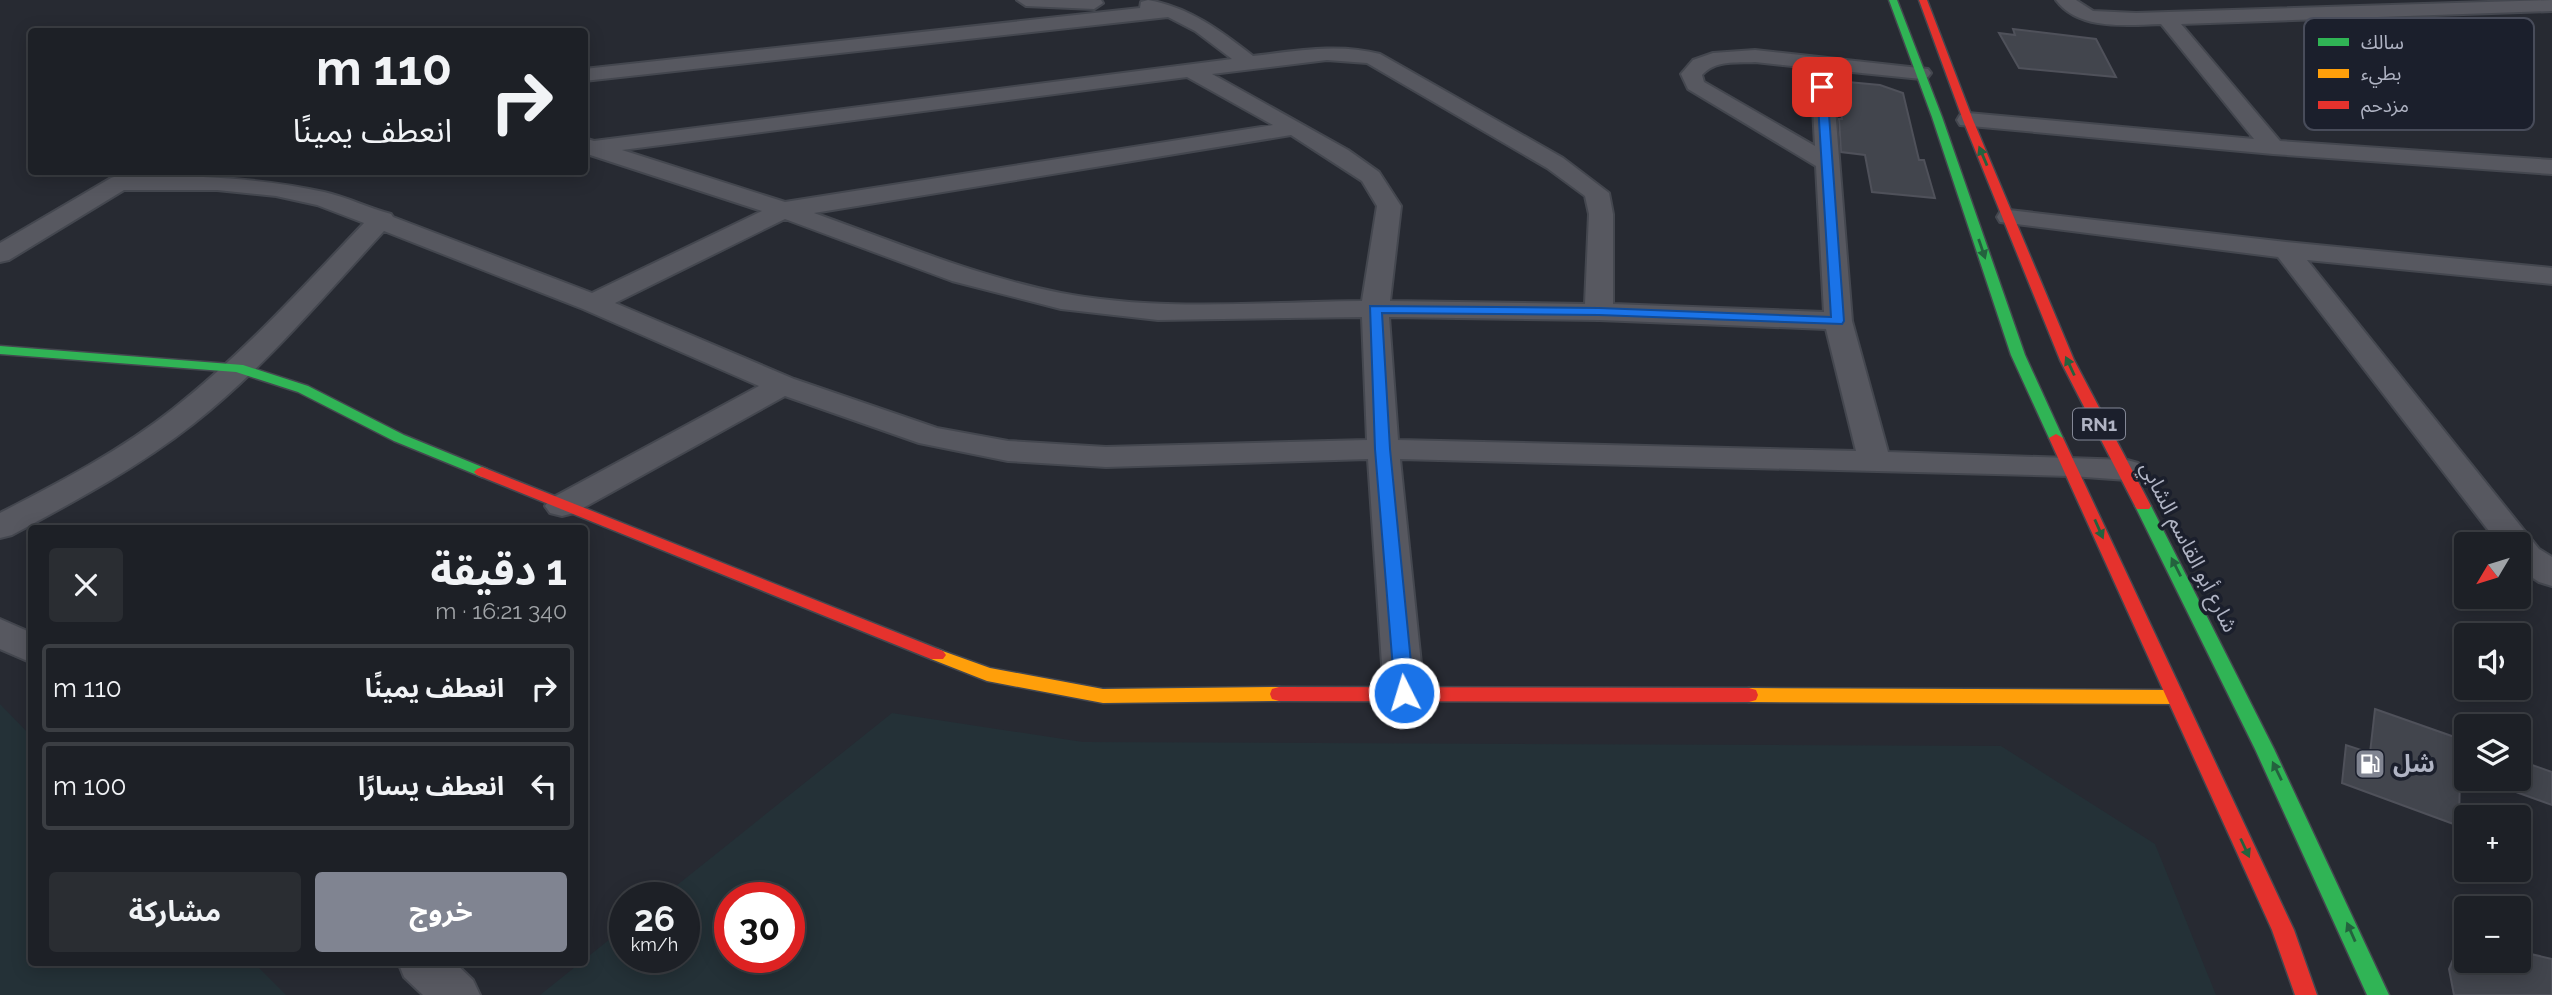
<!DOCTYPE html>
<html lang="ar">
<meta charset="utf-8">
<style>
body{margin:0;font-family:Raleway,"Noto Sans Arabic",sans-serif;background:#2a2d32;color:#f1f3f6;direction:rtl;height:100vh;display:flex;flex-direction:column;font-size:26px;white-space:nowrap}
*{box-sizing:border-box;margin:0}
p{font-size:23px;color:#a0a3a7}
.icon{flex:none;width:38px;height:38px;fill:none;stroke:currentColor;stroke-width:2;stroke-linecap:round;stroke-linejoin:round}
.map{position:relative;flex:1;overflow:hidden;direction:ltr}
.sheet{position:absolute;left:28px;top:525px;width:560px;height:441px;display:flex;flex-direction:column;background:#1d2026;border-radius:7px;box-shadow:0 4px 18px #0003,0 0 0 2px #3b3e43;direction:rtl}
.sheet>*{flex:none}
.hud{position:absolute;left:28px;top:28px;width:560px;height:147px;border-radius:7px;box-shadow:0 4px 18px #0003,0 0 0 2px #3b3e43;direction:rtl;background:#1d2026;color:#f1f3f6;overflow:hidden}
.needle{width:46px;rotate:232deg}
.buttons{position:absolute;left:2454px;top:532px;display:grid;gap:14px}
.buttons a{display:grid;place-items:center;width:77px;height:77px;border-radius:7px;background:#1d2026;box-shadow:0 4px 18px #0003,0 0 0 2px #3b3e43;font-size:35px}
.speed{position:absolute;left:609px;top:882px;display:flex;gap:14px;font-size:35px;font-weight:700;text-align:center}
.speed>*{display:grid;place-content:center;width:91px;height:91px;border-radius:50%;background:#1d2026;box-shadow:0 4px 18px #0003,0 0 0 2px #3b3e43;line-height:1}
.speed small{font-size:18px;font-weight:400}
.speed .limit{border:10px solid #d22;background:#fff;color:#111}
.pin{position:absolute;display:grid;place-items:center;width:60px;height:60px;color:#fff;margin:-30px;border-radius:14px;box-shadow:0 4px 10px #0006}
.me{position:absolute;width:77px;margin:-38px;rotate:355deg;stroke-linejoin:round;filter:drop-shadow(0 0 5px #0008)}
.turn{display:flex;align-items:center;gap:24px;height:147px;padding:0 21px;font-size:32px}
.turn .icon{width:91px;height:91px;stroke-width:2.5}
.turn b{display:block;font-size:49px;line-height:60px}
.round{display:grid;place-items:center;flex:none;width:74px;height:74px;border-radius:7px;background:#2a2d32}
.overview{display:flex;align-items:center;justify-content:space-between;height:119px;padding:0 21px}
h1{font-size:42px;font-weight:700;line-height:52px}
.button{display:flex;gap:14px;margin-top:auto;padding:14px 21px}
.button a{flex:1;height:80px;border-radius:7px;background:#808491;color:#fff;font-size:28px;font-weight:700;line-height:80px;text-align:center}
.button a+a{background:#2a2d32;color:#f1f3f6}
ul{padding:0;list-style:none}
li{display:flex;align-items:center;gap:21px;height:88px;margin:0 14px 10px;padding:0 7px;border:4px solid #3b3e43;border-radius:7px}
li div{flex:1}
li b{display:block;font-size:26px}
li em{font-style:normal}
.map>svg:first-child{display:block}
.green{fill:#243137;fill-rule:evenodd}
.building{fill:#42454d;stroke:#4f515a;stroke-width:2}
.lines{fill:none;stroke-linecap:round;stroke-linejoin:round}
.street-casing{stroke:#44474f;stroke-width:4}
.fast-casing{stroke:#44474f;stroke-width:3}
.slow-casing{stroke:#44474f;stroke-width:3}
.jam-casing{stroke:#44474f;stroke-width:3}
.street{fill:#575860;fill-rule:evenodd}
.fast{fill:#30b455;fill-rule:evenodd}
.slow{fill:#ff9f0a;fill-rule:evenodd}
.jam{fill:#e5322d;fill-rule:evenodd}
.oneway{fill:#24623e}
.route{fill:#1a73e8;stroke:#114b97;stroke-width:2}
.labels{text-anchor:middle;stroke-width:7;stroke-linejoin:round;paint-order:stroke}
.shield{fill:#1b1f2c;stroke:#838796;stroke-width:2}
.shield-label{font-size:19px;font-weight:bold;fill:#b0b4c4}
.street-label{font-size:21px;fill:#b0b4c4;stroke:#1b1f2c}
.near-poi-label{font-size:24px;font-weight:bold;fill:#b0b4c4;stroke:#1b1f2c;text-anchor:start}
.key{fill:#1b1f2c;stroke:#484c5a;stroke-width:2}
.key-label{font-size:19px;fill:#b0b4c4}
</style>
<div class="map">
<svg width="2552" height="995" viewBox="0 0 2552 995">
<rect width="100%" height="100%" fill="#272a32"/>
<path class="green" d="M0,704l31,32 1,226 222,1 32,32h-286z
M892,713l191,29 918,4 154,98 61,151h-1676l40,-32 4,-1 1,-3 40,-32v30h59v-59h-23zM730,898h59v59h-59z"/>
<path class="building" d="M2013,29l83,10 20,38 -97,-9 -20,-35 16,2z
M1837,81l43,4 23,8 16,67h5l11,38 -63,-6 -7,-37 -24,-3 -2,-33h3z
M2375,709l91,32v33l-6,-3 -1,55 -117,-43 4,-38 24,8z
M2518,760l34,12v33l-72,-26h38z
M2466,940v21h52v-10l34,8v36h-98l-5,-26 10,-24z"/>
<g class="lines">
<g class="street-casing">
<path id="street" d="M1017,0h84l2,3 -9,6 -68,-3z
M1148,0c41,7 73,31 105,56 43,-5 85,-13 127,-2l183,104 46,35 4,21v90l211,8 -8,-146 -128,-77 -7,-15 12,-14 20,-7 42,-3 173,19 3,4 -3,4 -7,2 -89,-9 20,251 36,131 239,8 11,3 5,7 -5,7 -11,3 -56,-4 -671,-17 24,234 -6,10 -14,4 -14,-4 -6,-10 -16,-234 -262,8 -98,-6 -89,-18 -134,-47 -211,117 -12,3 -12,-3 -5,-7 5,-7 209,-113 -176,-77 -199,-78c-61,66 -120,137 -191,193 -56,44 -118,77 -181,111l-12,3v-25c60,-31 120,-62 173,-104 70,-55 130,-122 191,-186l-47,-18 -41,-9 -59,-6h-93l-115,70 -9,2v-19l111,-65 17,-6h19l3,4c59,0 116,3 174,16 23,5 44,16 67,22l2,3 199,76 170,-82 -178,-58v-15l10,3 638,-82 -37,-28 -27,-14 -584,64v-12l556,-61 1,-6zM1327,60l40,3 180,105 38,28 4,18 -4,90 -195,-3 11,-95 -22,-34 -31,-22 -136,-76zM1755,62l56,6 4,78 -111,-64 -2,-7c13,-15 34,-12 53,-13zM1187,77l86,48 -488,77 -163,-52zM1291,135l71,46 15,25 -15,95c-99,1 -203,11 -301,-8 -85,-17 -166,-51 -247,-80zM785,219l167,62 109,28 97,11 204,-3 5,123 -261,7 -98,-6 -71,-13 -143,-49 -179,-76zM1389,317l210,3 227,9 30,122 -458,-11z
M2056,0h20l17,11 43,2 416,-13v11l-371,13 99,117 272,19v14l-279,-20 -313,-29 -3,-5 3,-5 8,-2 286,26 -93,-115c-34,1 -82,7 -105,-24z
M2009,210l277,32 266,26v16l-245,-24 232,289 13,8v29l-13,-4 -21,-14v-24h-19l-221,-287 -278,-35 -3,-5 3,-5z
M0,619l32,14v30l-32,-14z
M398,962h56l19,18 7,15h-57l-19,-18z"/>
</g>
<g class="fast-casing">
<path id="fast" d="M1889,0h8l45,117 83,238 38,83 -2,3 -5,1 -7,-4 -38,-83 -79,-238z
M0,346l243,19 65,21 96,49 83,34 3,3 -8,5 -5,-2 -83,-34 -96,-49 -62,-20 -236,-18z
M2143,501l8,5 123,243 115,246h-22l-112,-246 -120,-243z"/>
</g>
<g class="slow-casing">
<path id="slow" d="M937,649l53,19 113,21 176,-2 7,2 2,5 -2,5 -7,2 -176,2 -116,-22 -56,-22 -3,-4 3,-4z
M1749,688l426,2 7,2 2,5 -2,5 -7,2 -426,-2 -7,-2 -2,-5 2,-5z"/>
</g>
<g class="jam-casing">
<path id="jam" d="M1919,0h8l46,120 101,240 77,146 -2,3h-12l-2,-3 -75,-146 -97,-240z
M2056,434l7,4 231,492 23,65h-22l-23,-65 -223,-492z
M482,467l461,184 3,4 -3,4h-12l-454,-184 -3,-3 3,-3z
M1279,687l470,1 7,2 2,5 -2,5 -7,2 -470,-1 -7,-2 -2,-5 2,-5z"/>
</g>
<use href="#street" class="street"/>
<use href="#fast" class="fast"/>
<use href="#slow" class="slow"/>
<use href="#jam" class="jam"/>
</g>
<defs><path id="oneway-solid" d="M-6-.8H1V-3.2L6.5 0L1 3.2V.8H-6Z" transform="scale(1.75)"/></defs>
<g class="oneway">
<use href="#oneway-solid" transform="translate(1983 156) rotate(-113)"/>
<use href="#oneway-solid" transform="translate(1982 249) rotate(71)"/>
<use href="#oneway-solid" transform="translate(2070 366) rotate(-115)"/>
<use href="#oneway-solid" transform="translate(2099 529) rotate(66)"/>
<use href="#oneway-solid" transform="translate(2176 567) rotate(-117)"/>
<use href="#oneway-solid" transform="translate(2277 771) rotate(-116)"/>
<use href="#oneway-solid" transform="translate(2245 848) rotate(65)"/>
<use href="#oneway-solid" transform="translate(2351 932) rotate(-114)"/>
</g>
<path class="route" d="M1822,84l5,3 17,234 -2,3 -243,-9 -217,-2 8,136 24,244 -3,4h-13l-3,-4 -20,-244 -5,-143 229,2 232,9 -14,-230z"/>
<defs>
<g id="fuel-square" transform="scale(1.575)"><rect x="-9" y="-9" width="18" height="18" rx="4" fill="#808491" stroke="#1b1f2c"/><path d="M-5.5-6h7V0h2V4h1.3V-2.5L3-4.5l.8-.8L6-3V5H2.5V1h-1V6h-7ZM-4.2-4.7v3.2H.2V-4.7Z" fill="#fff"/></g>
</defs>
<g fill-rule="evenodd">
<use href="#fuel-square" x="2370" y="764"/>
</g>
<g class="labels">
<rect class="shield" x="2073" y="408.5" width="52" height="31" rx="5"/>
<g class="shield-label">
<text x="2099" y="431">RN1</text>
</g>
<g class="street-label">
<text transform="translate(2189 547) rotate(63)" y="7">شارع أبو القاسم الشابي</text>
</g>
<g class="near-poi-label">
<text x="2393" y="772">شل</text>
</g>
</g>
<rect x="2304" y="18" width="230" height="112" rx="10" class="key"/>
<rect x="2318" y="38" width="31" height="8" fill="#30b455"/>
<rect x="2318" y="69" width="31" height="9" fill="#ff9f0a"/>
<rect x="2318" y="101" width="31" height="8" fill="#e5322d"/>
<g class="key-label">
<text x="2361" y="49">سالك</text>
<text x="2361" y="80">بطيء</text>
<text x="2361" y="112">مزدحم</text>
</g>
</svg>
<div class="buttons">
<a><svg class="needle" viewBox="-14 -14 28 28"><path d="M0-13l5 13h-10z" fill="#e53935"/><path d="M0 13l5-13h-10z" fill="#a0a3a7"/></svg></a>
<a><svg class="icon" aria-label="sound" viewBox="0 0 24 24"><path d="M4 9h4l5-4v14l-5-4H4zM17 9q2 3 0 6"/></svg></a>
<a><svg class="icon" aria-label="layers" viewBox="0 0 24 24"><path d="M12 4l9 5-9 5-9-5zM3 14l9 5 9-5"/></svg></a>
<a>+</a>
<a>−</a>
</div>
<div class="speed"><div>26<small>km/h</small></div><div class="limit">30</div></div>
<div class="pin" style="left:1822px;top:87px;background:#d93025"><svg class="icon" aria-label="arrive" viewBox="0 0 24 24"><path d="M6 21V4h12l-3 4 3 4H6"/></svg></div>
<svg class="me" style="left:1404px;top:693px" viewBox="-20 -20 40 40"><circle r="17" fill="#1a73e8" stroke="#fff" stroke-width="3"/><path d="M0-11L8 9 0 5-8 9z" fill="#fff"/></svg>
<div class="hud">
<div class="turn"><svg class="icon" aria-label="right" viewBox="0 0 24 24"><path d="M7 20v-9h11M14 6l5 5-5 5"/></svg><div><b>110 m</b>انعطف يمينًا</div></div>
</div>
<section class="sheet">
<div class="overview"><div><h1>1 دقيقة</h1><p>340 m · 16:21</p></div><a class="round"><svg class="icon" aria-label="close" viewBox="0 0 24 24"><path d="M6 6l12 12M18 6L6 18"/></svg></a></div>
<ul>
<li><svg class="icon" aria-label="right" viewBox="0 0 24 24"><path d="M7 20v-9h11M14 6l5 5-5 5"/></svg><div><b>انعطف يمينًا</b></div><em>110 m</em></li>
<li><svg class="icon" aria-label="left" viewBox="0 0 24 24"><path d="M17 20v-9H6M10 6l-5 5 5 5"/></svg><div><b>انعطف يسارًا</b></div><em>100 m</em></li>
</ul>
<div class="button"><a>خروج</a><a>مشاركة</a></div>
</section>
</div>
